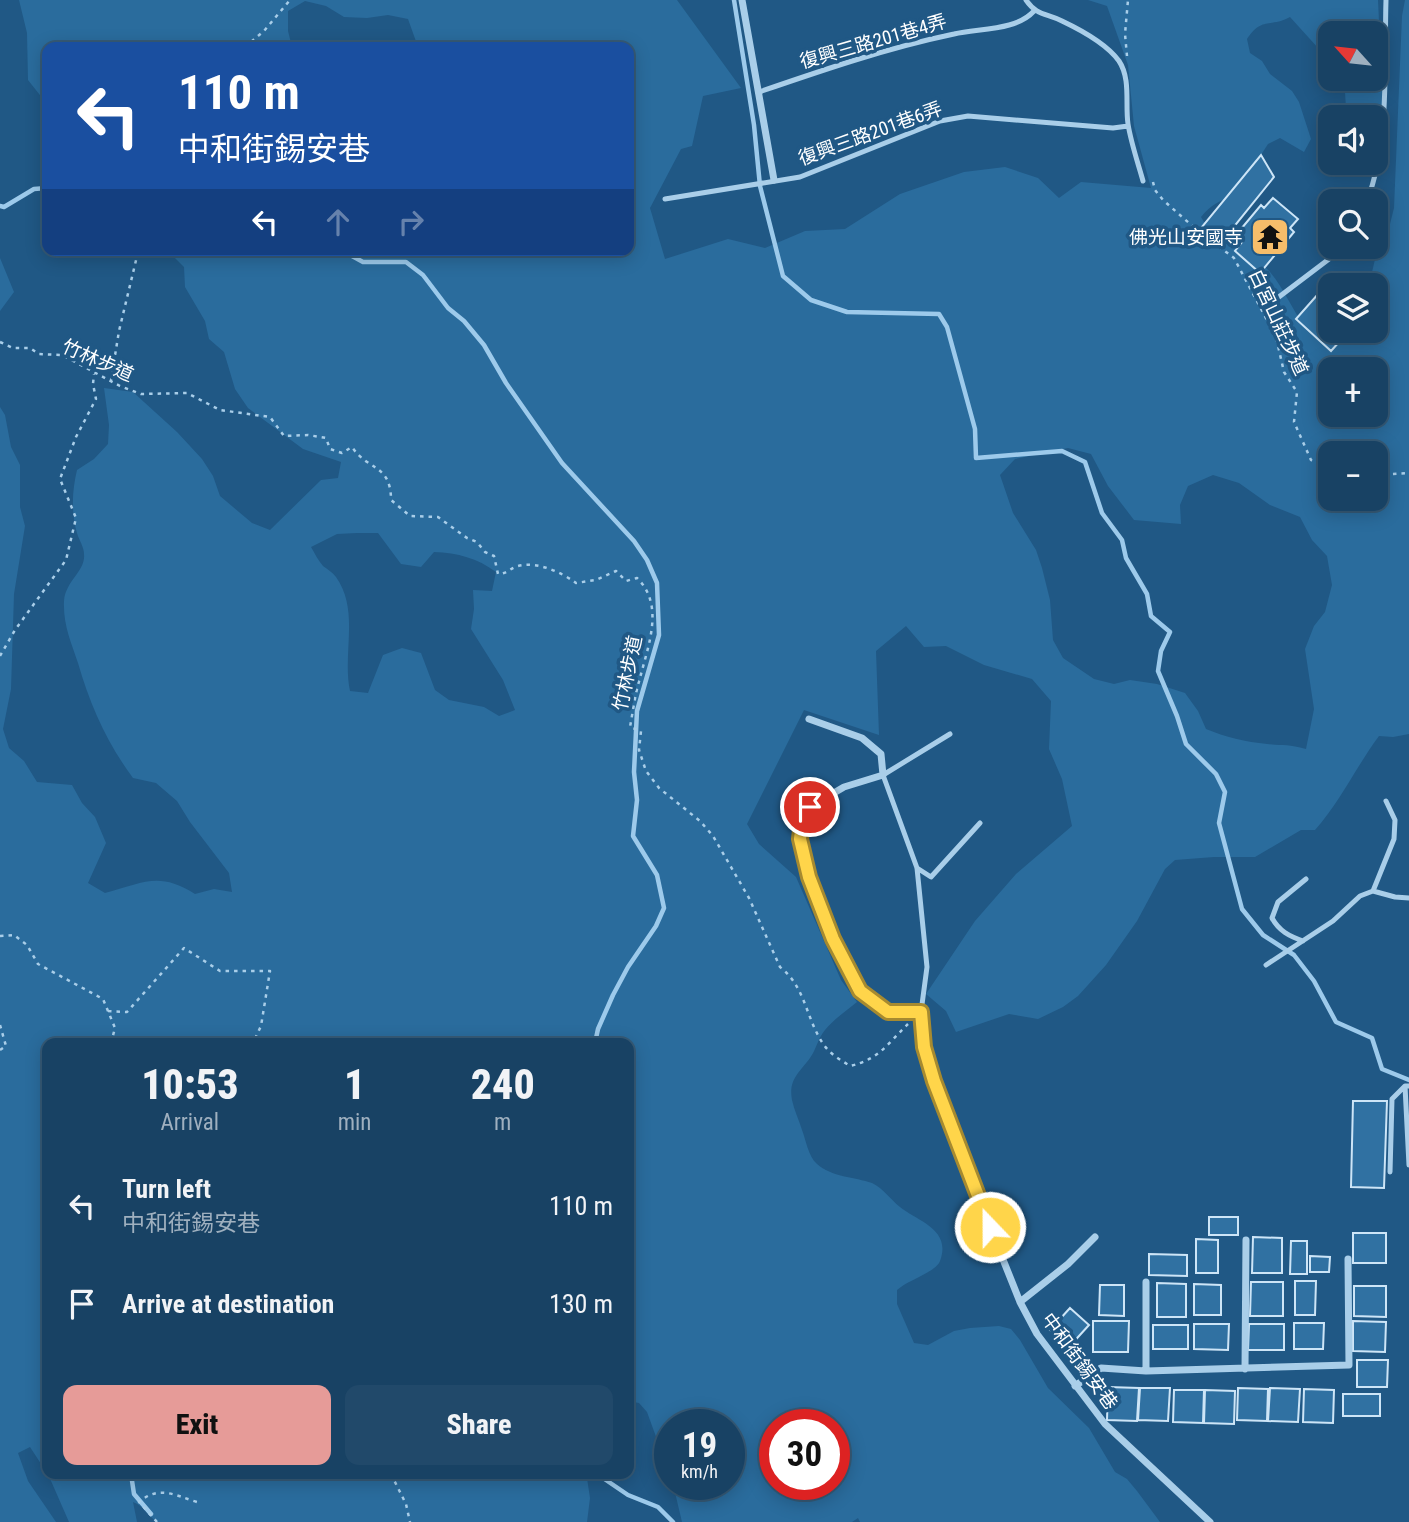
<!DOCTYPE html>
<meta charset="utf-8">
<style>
body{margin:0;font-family:"Roboto Condensed","Noto Sans TC",sans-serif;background:#21496a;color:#f1f3f6;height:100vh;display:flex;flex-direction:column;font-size:26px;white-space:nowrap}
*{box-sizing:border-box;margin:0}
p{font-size:23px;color:#9fb0bf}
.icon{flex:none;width:38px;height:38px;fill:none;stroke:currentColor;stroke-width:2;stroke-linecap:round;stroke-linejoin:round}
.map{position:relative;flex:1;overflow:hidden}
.panel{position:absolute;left:42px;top:1038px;width:592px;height:441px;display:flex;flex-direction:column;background:#184264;border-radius:14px;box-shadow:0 4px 18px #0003,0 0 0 2px #365b78}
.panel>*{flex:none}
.banner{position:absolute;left:42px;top:42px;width:592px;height:214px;border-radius:14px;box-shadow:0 4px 18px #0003,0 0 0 2px #365b78;background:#1a4fa0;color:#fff;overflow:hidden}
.needle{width:46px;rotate:297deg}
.controls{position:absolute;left:1318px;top:21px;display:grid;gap:14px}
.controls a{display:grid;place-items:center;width:70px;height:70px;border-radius:14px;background:#184264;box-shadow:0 4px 18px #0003,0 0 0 2px #365b78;font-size:35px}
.speed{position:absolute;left:654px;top:1409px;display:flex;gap:14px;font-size:35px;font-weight:700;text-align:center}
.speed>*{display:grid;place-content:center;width:91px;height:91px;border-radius:50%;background:#184264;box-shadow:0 4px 18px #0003,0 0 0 2px #365b78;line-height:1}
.speed small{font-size:18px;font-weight:400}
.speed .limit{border:10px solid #d22;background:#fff;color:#111}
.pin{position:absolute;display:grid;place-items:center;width:60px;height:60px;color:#fff;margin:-30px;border:4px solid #fff;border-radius:50%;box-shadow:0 2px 7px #0007}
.me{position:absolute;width:77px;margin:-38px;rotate:338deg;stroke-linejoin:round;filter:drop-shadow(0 0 5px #0008)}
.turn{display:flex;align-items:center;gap:24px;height:147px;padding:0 21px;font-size:32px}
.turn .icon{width:91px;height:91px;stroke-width:2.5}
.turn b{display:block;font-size:49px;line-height:60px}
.lanes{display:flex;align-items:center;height:66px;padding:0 21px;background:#0003;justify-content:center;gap:35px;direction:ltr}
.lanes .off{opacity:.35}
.eta{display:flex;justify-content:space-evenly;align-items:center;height:119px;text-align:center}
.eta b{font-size:42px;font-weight:800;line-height:49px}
.button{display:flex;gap:14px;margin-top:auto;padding:14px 21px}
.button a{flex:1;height:80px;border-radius:14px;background:#e69b98;color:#111;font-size:28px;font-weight:800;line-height:80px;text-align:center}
.button a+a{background:#21496a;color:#f1f3f6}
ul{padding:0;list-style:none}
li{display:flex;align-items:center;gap:21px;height:98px;padding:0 21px}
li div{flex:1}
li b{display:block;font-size:26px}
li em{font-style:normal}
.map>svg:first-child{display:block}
.green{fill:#2a6c9d;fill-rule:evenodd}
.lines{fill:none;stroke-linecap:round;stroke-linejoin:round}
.stream{stroke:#9dcaeb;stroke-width:4.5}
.building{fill:#3071a2;stroke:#cde5f7;stroke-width:2}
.path{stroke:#a9cee9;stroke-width:2.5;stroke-dasharray:3.5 5;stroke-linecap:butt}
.lane{stroke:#a9cee9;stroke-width:5}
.street{stroke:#a9cee9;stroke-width:7}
.route-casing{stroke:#a68a30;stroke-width:18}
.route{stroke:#ffd54a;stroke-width:12}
.labels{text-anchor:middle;stroke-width:7;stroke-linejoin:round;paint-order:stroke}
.street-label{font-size:19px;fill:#fff;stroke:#205885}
.poi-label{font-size:19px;fill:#fff;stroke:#205885;text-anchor:end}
</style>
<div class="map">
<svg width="1409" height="1522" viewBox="0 0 1409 1522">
<rect width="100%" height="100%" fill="#205885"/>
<path class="green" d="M19,0h658l64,88 -38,8 -11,50 -11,3 -31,59 15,51 63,-20 37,9 40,-17 40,-2 55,-35 64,-22 41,-5 33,11 21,20 22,-16 70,6 -17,-62 -6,-61 -21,-59 -19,-6h290l5,109 -3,12 -4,4v-8h-34l4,-9 -1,-16 -14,-13h45v-46h-46v44l-11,-28 -29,-32c-20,11 -28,-1 -43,22l3,14 12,8 8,13 22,17 7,11 12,37 -7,13 -24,-14 -12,6 -34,53c-15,3 -23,8 -33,20l6,10c17,12 51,31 63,45 15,18 22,38 36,56l23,2 15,5 5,-4h27v-46h-7l7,-30 14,-31 4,-16 8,-192 3,-16h4v734l-16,3 -14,-1c-23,31 -39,66 -64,94h-14l-46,27h-41l-39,3 -10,9 -28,52 -31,44 -28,31 -15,11 -25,12 -29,-5 -53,18 -10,-21 -20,-17 49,-73 41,-47 56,-48 -10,-47 -13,-30 2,-48 -19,-22 -48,-14 -38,-19 -22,1 -18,-21 -30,25 3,84 -75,-25 -57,114 12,20 37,33 45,103 16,22c-11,9 -23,17 -32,28 -7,8 -9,20 -15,28 -10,14 -22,21 -18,42 2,10 7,20 10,30 4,10 6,26 15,34 14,13 38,13 55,19 11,5 18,16 28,24 17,14 52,22 40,54 -4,11 -32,19 -43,29v14l17,39 14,2 26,-14 16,-3 29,-2 12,3 9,11 28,48 41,40 26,44 12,7 10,12 23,31h-300l-2,-4 -6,4h-170l-9,-38h57v-60h-60v51l-23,-63 -8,-9 -11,-2v-358h-581v430l-17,-26 -12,6 10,28 28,41h-56v-1115l5,8 6,32 9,18v42l5,19 -11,68 -3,95 -8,40 6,19 15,13 13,21 35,3 10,18 13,14 11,26 -18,40 17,10c39,-10 53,-22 90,1l19,-5 18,3 -3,-19 -39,-51 -13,-21 -21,-18 -23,-5c-26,-35 -43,-73 -55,-115 -7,-21 -15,-38 -14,-62 2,-21 22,-30 20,-47 0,-7 -5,-14 -7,-21 -6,-21 -5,-42 0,-63l17,-11 14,-15 1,-19 -5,-37 29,4 44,40 25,27 11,17 7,20 32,27 18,7 51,-50 17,-2 3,-16 -38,-13 -55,-41 -13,-19 -11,-37 -15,-13 -4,-18 -20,-34 -1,-20 -17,-17h461v-203h-210l-10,-28 -20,-4 -21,3 -23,-1 -18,-11 -21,-5 -17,10v20l4,16h-245v57l-19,-24 -1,-47zM1330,369h46v46h-46zM1068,448l23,6 17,32 26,34 47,4 -1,-19 8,-19 25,-11 26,8 31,22 30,12 12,23 15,16 5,29 -7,27 -11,14 -9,23 9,60 -8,40c-18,-5 -23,-3 -39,-5 -21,-2 -42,-7 -61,-15l-8,-18 -13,-18 -28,-9 -27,-4 -16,4 -20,-5 -31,-21 -10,-18 -3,-40 -8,-32 -6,-18 -23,-37 -13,-38 15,-16zM1330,453h46v46h-46zM357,533h21l23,31 20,3 13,-15c24,1 43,6 62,20l-4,19 -19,-1 1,19 -3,20 32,51 12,30 -16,6 -15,-9 -35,-7 -14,-10 -14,-37 -19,-5 -19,7 -15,38 -18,-2c-8,-38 10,-80 -14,-114 -4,-5 -9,-8 -13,-11 -5,-6 -8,-12 -12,-19l26,-13zM775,1424h60v60h-60z
M0,258l14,34 -14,19z
M48,1474h508l6,5 6,-5h14l5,4 3,20 -3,24h-430c-10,-7 -13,-16 -24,-20l4,20h-68z"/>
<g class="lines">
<path class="stream" d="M734,0l20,125 6,61 23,90 28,24 36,12 92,2 8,13 28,102 1,29 86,-7 23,11 17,51 20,27 4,18 21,36 4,22 19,16 -9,19 -3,20 19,45 9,28 30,30 9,18 -6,31 23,86 21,26 31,20 20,26 22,41 36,16 10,31 27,11
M0,206l4,1 30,-18 13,-1
M341,250l22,12h43l17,13 25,33 16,13 20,24 22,38 56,80 72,78 13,19 10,23 2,52 -22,76 -3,61 3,28 -4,36 24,39 7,33 -8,18 -28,41 -15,28 -15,34 -3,14
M131,1474l3,20 17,20
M601,1474l2,4 25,17 30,12 15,15"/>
</g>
<path class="building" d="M1261,155l13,22 -54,67 -19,-16z
M1273,198l25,21 -8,9 4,4 -34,41 -25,-22 8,-10 -7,-6 25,-30 3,3z
M1319,293l11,10v28h19l-18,20 -35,-32z
M1353,1101h34l-3,87 -33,-1z
M1209,1217h29v18h-29z
M1353,1233h33v30h-33z
M1253,1237l29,1v35h-30z
M1196,1239l22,1v33h-22z
M1291,1241h16v33h-17z
M1149,1254l38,1v21l-38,-1z
M1310,1256l20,1 -1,15h-19z
M1295,1281h21l-1,34h-20z
M1251,1282h32v34h-33z
M1157,1283l29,1v33h-29z
M1194,1284l27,1v30h-27z
M1100,1285h24v31l-25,-1z
M1354,1286h32v31l-32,-1z
M1070,1308l19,17 -20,22 -19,-17z
M1093,1321h36l-1,31h-35z
M1353,1321l33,1 -1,30 -32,-1z
M1294,1323h30l-1,26h-29z
M1194,1324h35l-1,26 -34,-1z
M1249,1324h35v26h-36z
M1153,1325h35v24h-35z
M1357,1360h31l-1,27h-30z
M1108,1387l31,1 -2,33 -30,-1z
M1140,1388h30l-2,33 -30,-1z
M1238,1388l30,1 -1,32 -30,-1z
M1270,1388l30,1 -2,33 -30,-1z
M1304,1389l30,1 -1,33 -30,-1z
M1174,1390h30l-1,33 -30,-1z
M1205,1390l30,1 -1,33 -30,-1z
M1343,1394h37v22h-37z"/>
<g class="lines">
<path class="path" d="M245,47l19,-16 26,-31
M1127,56l-2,-22 3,-34
M1153,182l2,8 8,10 35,31 36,27 42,79 8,35 13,20 -3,30 17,38 19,10
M0,342l13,6h17l9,6 23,1 58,31 21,8 46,-1 33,17 50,7 14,19 24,-1 18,3 4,11 12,4 10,-6c16,24 39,17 39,53l19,16 28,1 29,21 10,4 8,10 9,4 4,18c9,0 12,-6 20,-8 19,-5 43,6 58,17l20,-3 20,-9 10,10 11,-3c28,27 11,68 3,100 -5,16 -7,33 -10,49l11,4 -2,19 7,21 13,17 41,33 13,15 36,62 31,69c26,20 26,53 44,78 7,10 17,15 26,21 30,-7 38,-23 58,-42
M111,380l8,-49 19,-79 -2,-2
M1376,475l33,-2
M0,656l15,-26 51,-70 10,-42 -16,-39 16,-42 20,-38 -3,-15 1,-10
M0,936l14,-1 13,10 11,19 65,35 12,29 -4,15
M108,1011l19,1 57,-64 36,23h50l-9,55 -8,17
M0,1025l6,21 -6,4
M391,1474l15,30 4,18
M157,1522l-18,-20c20,-17 35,-7 58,0"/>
<path class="lane" d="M1026,0c11,16 20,13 36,21 19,9 44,22 57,40 12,18 6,43 9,63 3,19 10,39 15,57
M759,92c64,-22 128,-44 195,-58 25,-6 62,-3 80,-23
M665,199l135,-22 140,-56 28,-5 145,12 15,-2
M1367,201c23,-60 17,-137 19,-201
M1271,303l62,-47 7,-9
M1386,801l9,19 -1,19 -21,52 22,6 14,1
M917,868l14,9 49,-54
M1303,941c-14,-5 -24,-10 -31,-23l6,-16 28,-23
M1266,965l67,-44 27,-25 13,-5
M921,1012l6,-45 -10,-99 -34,-93 67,-41
M1405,1086l4,79
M1390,1172l2,-73 13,-13h4"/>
<path class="street" d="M742,0l32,180
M809,719l53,19 19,16 2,21 -39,12 -34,20 -8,15 -2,17 9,38 24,62 27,52 28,21h33l3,35 10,34 46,121 40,100 17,32 68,90 105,98
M1020,1302l48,-38 27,-27
M1245,1369l1,-129
M1146,1371v-89
M1075,1386l26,-18 45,3 203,-6 -1,-106"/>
</g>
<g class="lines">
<g class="route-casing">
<path id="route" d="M810,807l-8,15 -2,17 9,38 24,62 27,52 28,21h33l3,35 10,34 56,146"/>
</g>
<use href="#route" class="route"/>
</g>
<defs>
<g id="temple-square" transform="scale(2.0125)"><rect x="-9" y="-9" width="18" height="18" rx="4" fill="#f6bd6a" stroke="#205885"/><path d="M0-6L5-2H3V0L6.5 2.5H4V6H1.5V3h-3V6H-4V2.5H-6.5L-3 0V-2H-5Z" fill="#111"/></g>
</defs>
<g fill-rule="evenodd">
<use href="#temple-square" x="1270" y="237"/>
</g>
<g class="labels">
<g class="street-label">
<text transform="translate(873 41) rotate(-16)" y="7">復興三路201巷4弄</text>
<text transform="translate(870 133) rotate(-20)" y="7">復興三路201巷6弄</text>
<text transform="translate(1279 322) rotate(65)" y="7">白宮山莊步道</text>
<text transform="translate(98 360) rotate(24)" y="7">竹林步道</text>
<text transform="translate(627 673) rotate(-78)" y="7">竹林步道</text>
<text transform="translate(1080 1361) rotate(54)" y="7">中和街錫安巷</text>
</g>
<g class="poi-label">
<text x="1243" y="244">佛光山安國寺</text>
</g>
</g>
</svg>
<div class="controls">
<a><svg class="needle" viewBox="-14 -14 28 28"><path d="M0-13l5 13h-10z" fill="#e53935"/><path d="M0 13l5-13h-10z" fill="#9fb0bf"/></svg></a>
<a><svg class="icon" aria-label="sound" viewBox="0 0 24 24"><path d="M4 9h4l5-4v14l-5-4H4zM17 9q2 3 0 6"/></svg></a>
<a><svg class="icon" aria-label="search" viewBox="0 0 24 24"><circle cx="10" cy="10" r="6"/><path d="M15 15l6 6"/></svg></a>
<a><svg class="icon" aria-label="layers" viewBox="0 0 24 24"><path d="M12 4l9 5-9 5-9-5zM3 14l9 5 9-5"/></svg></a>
<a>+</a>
<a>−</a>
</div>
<div class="speed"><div>19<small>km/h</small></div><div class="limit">30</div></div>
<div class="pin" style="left:810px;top:807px;background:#d93025"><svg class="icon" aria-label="arrive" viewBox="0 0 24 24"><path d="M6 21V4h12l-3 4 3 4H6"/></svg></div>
<svg class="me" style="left:990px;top:1227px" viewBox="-20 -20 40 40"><circle r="17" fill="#ffd54a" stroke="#fff" stroke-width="3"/><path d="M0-11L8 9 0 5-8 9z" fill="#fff"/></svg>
<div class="banner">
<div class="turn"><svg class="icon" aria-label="left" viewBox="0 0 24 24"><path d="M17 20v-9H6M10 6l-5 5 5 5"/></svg><div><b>110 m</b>中和街錫安巷</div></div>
<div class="lanes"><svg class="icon" aria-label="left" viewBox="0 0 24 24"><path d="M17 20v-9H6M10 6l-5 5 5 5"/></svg><svg class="icon off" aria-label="ahead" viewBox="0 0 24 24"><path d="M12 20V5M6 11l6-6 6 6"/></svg><svg class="icon off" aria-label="right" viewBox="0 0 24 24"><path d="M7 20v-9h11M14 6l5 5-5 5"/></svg></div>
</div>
<section class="panel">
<div class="eta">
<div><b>10:53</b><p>Arrival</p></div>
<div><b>1</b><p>min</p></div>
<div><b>240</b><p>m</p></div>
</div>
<ul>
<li><svg class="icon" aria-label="left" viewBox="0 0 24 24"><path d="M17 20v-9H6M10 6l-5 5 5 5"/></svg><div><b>Turn left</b><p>中和街錫安巷</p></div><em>110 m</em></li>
<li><svg class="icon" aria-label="arrive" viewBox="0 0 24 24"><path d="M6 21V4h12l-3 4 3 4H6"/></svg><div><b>Arrive at destination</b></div><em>130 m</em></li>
</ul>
<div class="button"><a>Exit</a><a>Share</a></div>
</section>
</div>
